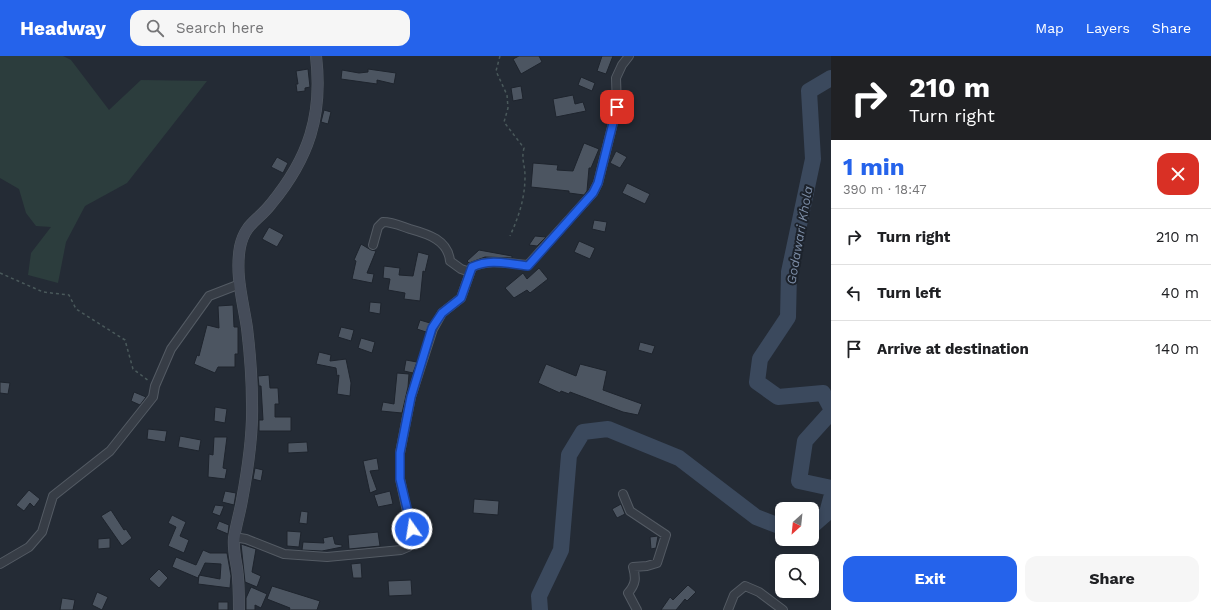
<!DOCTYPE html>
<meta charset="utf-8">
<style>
body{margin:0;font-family:"Work Sans",sans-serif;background:#f6f6f6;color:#202124;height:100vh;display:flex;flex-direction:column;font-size:15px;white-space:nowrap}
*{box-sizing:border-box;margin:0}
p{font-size:13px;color:#757577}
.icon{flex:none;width:22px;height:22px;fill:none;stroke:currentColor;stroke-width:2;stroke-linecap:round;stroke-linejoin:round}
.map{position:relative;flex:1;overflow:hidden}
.side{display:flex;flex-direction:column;background:#fff;width:380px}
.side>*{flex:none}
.hud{background:#202124;color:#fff;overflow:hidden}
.needle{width:26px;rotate:207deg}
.buttons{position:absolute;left:775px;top:446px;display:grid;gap:8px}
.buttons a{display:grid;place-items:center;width:44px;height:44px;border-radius:8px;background:#fff;box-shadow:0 2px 6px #0003;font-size:20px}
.pin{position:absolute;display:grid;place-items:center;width:34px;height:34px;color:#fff;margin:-17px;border-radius:8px;box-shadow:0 2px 6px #0006}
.me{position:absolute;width:44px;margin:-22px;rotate:347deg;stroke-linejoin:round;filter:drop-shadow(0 0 3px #0008)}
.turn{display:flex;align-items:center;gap:14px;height:84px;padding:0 12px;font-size:18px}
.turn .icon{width:52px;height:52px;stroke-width:2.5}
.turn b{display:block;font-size:28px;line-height:34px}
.round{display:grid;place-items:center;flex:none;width:42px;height:42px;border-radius:12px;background:#f6f6f6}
.summary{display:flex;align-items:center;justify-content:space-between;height:68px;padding:0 12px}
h1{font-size:24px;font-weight:700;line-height:30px;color:#2563eb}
.button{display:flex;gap:8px;margin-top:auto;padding:8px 12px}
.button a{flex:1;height:46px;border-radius:12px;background:#2563eb;color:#fff;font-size:16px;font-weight:700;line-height:46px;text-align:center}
.button a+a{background:#f6f6f6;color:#202124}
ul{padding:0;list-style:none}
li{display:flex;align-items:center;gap:12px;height:56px;padding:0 12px;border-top:1px solid #e0e0e0}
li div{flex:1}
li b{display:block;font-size:15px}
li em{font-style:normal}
header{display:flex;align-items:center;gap:24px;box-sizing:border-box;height:56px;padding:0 20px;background:#2563eb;color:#fff}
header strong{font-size:19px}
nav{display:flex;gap:22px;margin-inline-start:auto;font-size:14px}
.search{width:280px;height:36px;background:#f6f6f6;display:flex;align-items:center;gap:10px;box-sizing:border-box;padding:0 14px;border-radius:12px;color:#757577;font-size:15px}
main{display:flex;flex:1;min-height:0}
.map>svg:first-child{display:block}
.green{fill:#2c3d3d}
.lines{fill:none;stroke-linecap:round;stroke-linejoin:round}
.river{stroke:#3b495d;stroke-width:16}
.building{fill:#4c5561;stroke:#1e242d}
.street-casing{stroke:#545b64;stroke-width:10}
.secondary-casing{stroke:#545b64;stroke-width:12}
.path{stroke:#4a595b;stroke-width:1.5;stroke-dasharray:3 3;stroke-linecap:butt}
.street{stroke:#373d46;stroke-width:8}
.secondary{stroke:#454c59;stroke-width:11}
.route-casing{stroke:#184099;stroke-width:10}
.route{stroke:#2563eb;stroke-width:7}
.labels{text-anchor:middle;stroke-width:4;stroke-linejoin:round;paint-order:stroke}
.water-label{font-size:13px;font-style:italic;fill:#7d8ea7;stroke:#1c222b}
</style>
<header>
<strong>Headway</strong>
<div class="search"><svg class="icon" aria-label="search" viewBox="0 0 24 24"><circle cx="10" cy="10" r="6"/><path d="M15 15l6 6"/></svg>Search here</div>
<nav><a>Map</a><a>Layers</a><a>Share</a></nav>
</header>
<main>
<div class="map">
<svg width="831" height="554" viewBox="0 0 831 554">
<rect width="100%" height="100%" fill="#242b35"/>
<path class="green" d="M0,0h63l8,4 38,50 32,-30 66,1 -80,102 -42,23 -19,36 -8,41 -30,-8 3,-22 20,-26 -15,-1 -10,-13 -7,-24 -19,-11z"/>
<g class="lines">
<path class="river" d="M831,22l-22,13 4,68 -24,113 -1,45 -28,42 -3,23 21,15 45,-4 8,15
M831,356l-26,29 -6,40 32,7
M812,470l15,-13 4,-15
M540,554l-1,-14 22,-46 8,-95 14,-23 25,-3 71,29 77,59 26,10"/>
</g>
<path class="building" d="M519,0h20l3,6 -21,12 -8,-15z
M602,0h11l-7,18 -9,-3z
M308,13l2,18 -5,1v3l-8,1 -1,-8h2l-2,-13z
M368,13l28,4 -2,11 -17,-4v4l-36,-5 1,-9 17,3 9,-1z
M581,21l14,6 -3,8 -14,-6z
M521,30l2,13 -10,2 -2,-13z
M573,39l2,9 8,-2 3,9 -30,6 -3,-18z
M324,54l7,2 -3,12 -7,-2z
M584,87l15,6 -8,19h-2l-2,23 -3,4 -15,-2v-2l-38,-4 2,-24 25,2 -1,5 16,1z
M616,95l11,6 -7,11 -10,-5z
M277,101l11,6 -5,10 -12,-6z
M627,127l23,11 -5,10 -23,-11z
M594,164l13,2 -2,10 -13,-3z
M269,171l15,8 -7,12 -15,-8z
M535,180l11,1 -9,9 -8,-1z
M579,185l16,7 -5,11 -16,-7z
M361,188l10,6 5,1 -9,22 7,1 -2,9 -20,-4 4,-18 -2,-1z
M479,194l33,6v2l-27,-1 -16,6 -2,-2z
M418,196l11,3 -4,17 -2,-1 -3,30 -16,-2 1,-6 -17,-3 2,-11 -7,-1 1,-12 16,2 -1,7 14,1z
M539,212l9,11 -18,14 -3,-3 -13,8 -9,-10 18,-15 4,6z
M370,246l11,1 -1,11 -11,-2z
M233,249l1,22h4v27h-3v13h-17l-3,6 -21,-9 3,-9 2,1 8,-31 12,3 -1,-22z
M420,264l10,3 -4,9 -9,-3z
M341,271l13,3 -3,11 -13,-4z
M361,282l14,4 -3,11 -14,-5z
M640,286l15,4 -3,8 -14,-4z
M319,296l12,3 -1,6 16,-2 5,24 -1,13 -13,-2 2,-19 -2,1 -1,-8 -20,-4z
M406,304l11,2 -4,11 -9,-2z
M546,308l30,12 4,-12 27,7 -4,19 39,14 -4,11 -15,-3 -53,-20 -1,2 -8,-3 -1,2 -22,-10z
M397,317l12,1 -1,13 -6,26 -21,-2 2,-9 11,2z
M269,319l1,13h8l1,16h-4v13h16v14h-32v-11h4l-2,-34h-2l-1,-10z
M0,326l10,1 -2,11 -8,-1z
M134,336l12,5 -6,8 -9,-4z
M215,351l12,2 -2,14 -11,-2z
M148,373l19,2 -2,11 -18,-3z
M180,380l21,4 -2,11 -21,-4z
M214,381h13l-4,31 4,1 -2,10 -17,-2 1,-23 4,1z
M307,386l1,10 -20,1v-10z
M377,402l2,12 -9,1 7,19 -7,3 -7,-32z
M255,412l8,2 -2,11 -8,-2z
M29,434l11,9 -6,8 -4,-4 -6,8 -8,-6z
M225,435l11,2 -2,12 -12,-3z
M390,435l3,13 -15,3 -4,-12z
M474,443l25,2 -1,14 -25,-2z
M621,448l4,10 -8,4 -5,-9z
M215,449l9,1 -4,10 -8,-3z
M111,454l13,20 2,-1 6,9 -10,8 -21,-30z
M301,455l7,1 -1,12 -8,-1z
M172,459l14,7 -6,14 9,4 -5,13 -16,-7 8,-19 -8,-4z
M219,465l10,4 -1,9 -12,-5z
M287,475l14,1 -2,15 -12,-1z
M378,476l2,14 -31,3 -1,-14z
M333,480l2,8 7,1v2l-20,4 -20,-1 1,-8 21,1 -1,-5z
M658,480l-2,12 -5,1 -1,-12z
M110,482v10l-12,1v-10z
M241,488l15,5 -4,23 9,4 -4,11 -12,-5z
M203,494l7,3h17l4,23 -1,12 -32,-4 1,-9 21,4 1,-15 -16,-1 -7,15 -26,-11 4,-10 20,8z
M361,507l1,15h-9l-2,-14z
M159,513l9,9 -9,10 -10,-9z
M411,524l1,15 -23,1 -1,-15z
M688,529l8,7 -9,9 -2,-2 -9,11h-15l9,-13 3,3z
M272,530l48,15 -3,9h-28l1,-2 -23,-9z
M251,531l16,7 -6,14 -6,-3v5h-9v-12z
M97,536l11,5 -6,13 -10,-5z
M62,542l13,2 -2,10h-13z
M218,546h10v8h-10z"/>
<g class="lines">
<g class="street-casing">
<path id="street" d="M373,189l5,-18 5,-5c10,0 18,4 27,7 18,5 38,11 40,32l11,8 9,3
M623,438l7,17 36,24 -9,28 -10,3 -14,1c3,11 3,17 -5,26l9,17
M234,481l12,2 38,15 43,3 74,-7 7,-3 5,-8 -13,-60v-26l6,-31 5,-25 22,-68 9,-16 19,-15 11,-31c19,-9 36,-3 56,-2l65,-72 5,-10 19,-76 -1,-29 6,-13 7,-9
M0,508l29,-17 13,-15 11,-36 57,-45 43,-54 2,-11 16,-37 38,-53 31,-12
M728,554l6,-15 11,-9 14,6 24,18"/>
</g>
<g class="secondary-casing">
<path id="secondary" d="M239,554c0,-14 0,-28 -2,-42 -2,-11 -4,-19 -3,-30 2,-13 6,-26 8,-38 6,-32 11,-64 10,-96 0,-26 -2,-51 -5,-76 -4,-27 -12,-53 -7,-81 5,-24 18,-26 31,-43 38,-46 52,-89 45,-148"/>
</g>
<path class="path" d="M500,0l-4,15 11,24 1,13 -4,14 20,26c-3,12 1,16 1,28 0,22 -6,40 -15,60
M0,217l43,19 26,3 7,14 49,31 8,29 16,12"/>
<use href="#street" class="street"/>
<use href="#secondary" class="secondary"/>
</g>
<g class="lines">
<g class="route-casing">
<path id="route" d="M412,473l-12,-50v-26l11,-56 21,-69 10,-15 19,-15 11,-31c19,-9 36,-3 56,-1l65,-73 5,-10 19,-76"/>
</g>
<use href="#route" class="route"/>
</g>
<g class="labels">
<g class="water-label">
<text transform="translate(799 179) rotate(-80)" y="5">Godawari Khola</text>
</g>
</g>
</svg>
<div class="buttons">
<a><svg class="needle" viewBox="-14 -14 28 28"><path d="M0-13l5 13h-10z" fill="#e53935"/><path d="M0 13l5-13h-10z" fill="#757577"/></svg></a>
<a><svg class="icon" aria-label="search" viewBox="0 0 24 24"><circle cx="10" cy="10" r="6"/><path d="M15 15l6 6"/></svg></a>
</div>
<div class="pin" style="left:617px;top:51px;background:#d93025"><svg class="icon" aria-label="arrive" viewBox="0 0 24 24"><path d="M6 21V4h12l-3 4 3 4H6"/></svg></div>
<svg class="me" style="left:412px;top:473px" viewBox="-20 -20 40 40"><circle r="17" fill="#2563eb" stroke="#fff" stroke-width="3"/><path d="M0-11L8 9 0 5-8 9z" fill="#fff"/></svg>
</div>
<section class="side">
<div class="hud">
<div class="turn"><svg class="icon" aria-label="right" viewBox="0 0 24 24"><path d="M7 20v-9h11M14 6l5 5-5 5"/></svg><div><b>210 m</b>Turn right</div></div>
</div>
<div class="summary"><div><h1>1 min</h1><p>390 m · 18:47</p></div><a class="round" style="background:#d93025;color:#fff"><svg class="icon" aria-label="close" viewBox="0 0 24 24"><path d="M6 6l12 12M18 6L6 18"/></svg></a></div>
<ul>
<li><svg class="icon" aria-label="right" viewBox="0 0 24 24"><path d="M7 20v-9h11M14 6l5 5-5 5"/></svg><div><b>Turn right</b></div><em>210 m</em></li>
<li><svg class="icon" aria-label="left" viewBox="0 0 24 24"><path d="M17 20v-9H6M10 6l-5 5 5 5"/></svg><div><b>Turn left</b></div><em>40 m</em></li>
<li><svg class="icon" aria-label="arrive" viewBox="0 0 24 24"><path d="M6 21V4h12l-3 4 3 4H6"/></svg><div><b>Arrive at destination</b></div><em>140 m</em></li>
</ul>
<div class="button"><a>Exit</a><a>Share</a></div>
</section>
</main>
